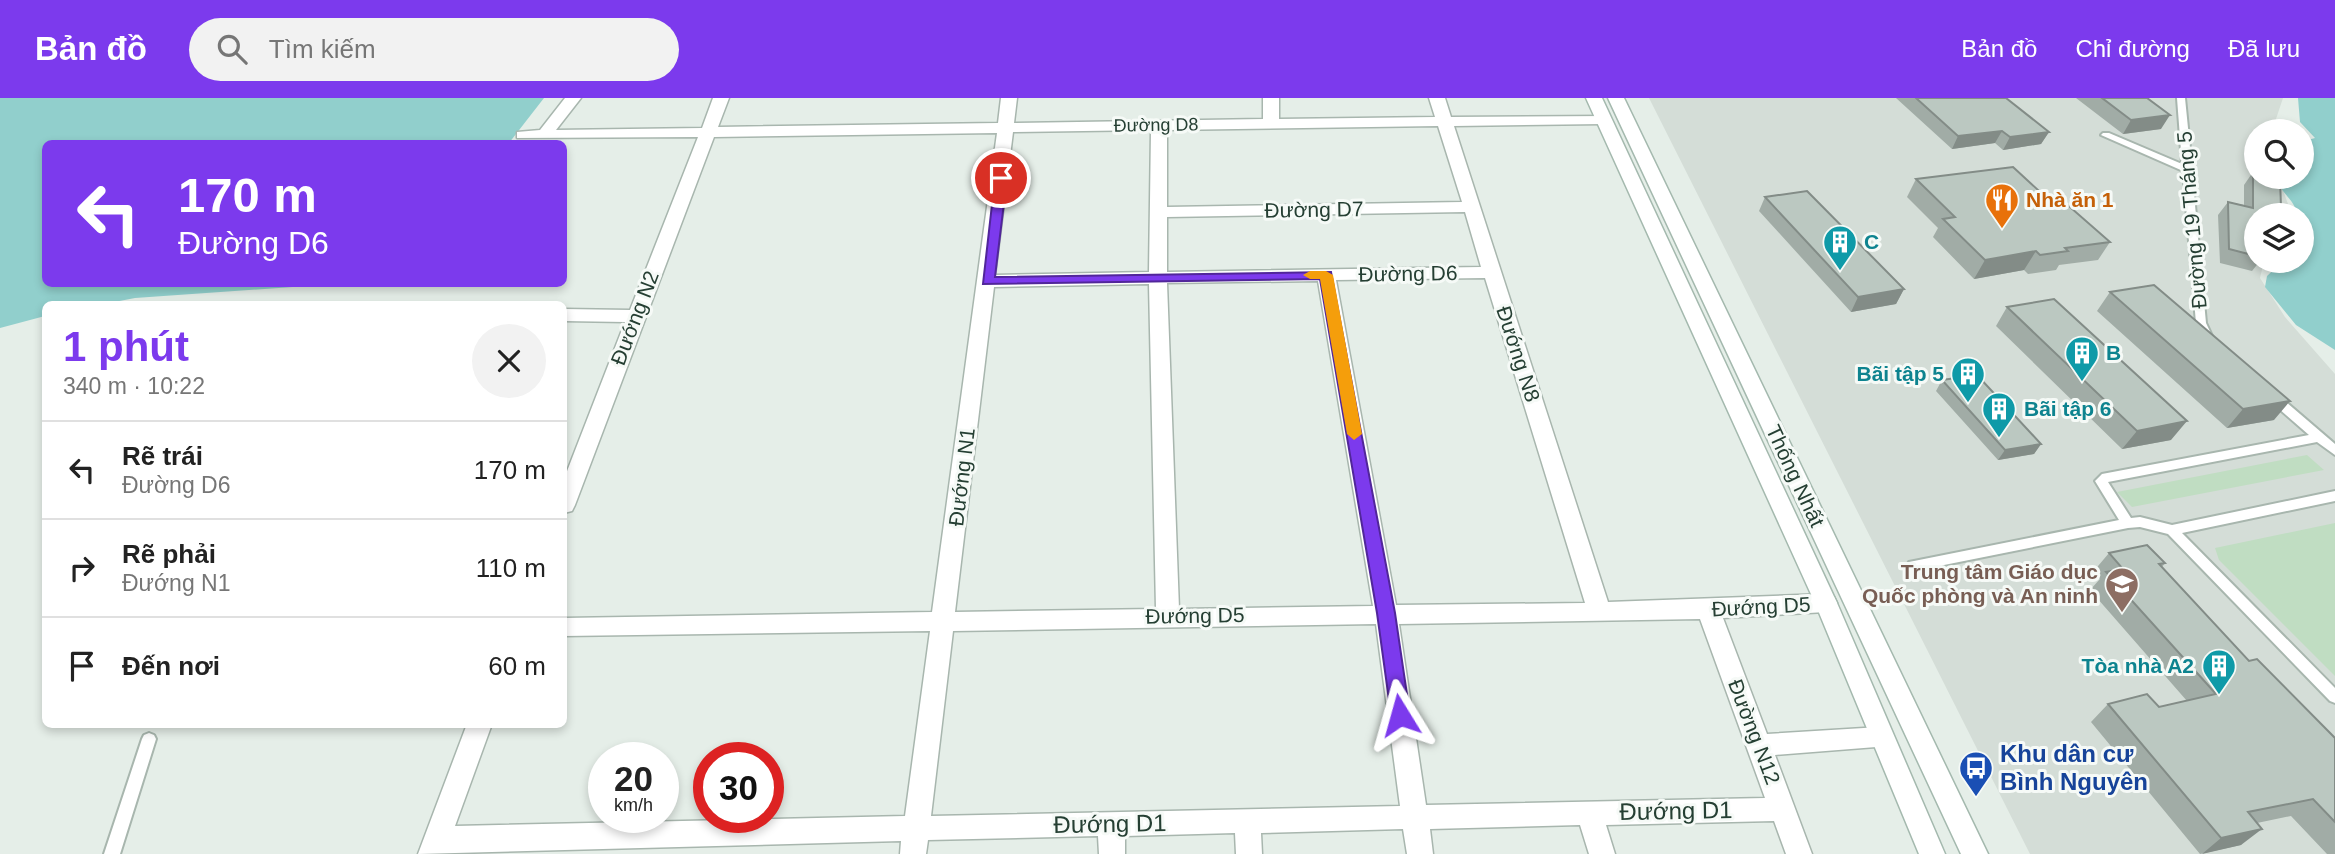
<!DOCTYPE html>
<html lang="vi">
<meta charset="utf-8">
<style>
body{margin:0;font-family:Arial,sans-serif;background:#f2f2f2;color:#222;height:100vh;display:flex;flex-direction:column;font-size:26px;white-space:nowrap}
*{box-sizing:border-box;margin:0}
p{font-size:23px;color:#767676}
.icon{flex:none;width:38px;height:38px;fill:none;stroke:currentColor;stroke-width:2;stroke-linecap:round;stroke-linejoin:round}
.map{position:relative;flex:1;overflow:hidden}
.panel{position:absolute;left:42px;top:203px;width:525px;height:427px;display:flex;flex-direction:column;background:#fff;border-radius:10px;box-shadow:0 4px 10px #0003}
.panel>*{flex:none}
.top-card{position:absolute;left:42px;top:42px;width:525px;height:147px;border-radius:10px;box-shadow:0 4px 10px #0003;background:#7c3aed;color:#fff;overflow:hidden}
.controls{position:absolute;left:2244px;top:21px;display:grid;gap:14px}
.controls a{display:grid;place-items:center;width:70px;height:70px;border-radius:50%;background:#fff;box-shadow:0 4px 10px #0003;font-size:35px}
.speed{position:absolute;left:588px;top:644px;display:flex;gap:14px;font-size:35px;font-weight:700;text-align:center}
.speed>*{display:grid;place-content:center;width:91px;height:91px;border-radius:50%;background:#fff;box-shadow:0 4px 10px #0003;line-height:1}
.speed small{font-size:18px;font-weight:400}
.speed .limit{border:10px solid #d22;background:#fff;color:#111}
.pin{position:absolute;display:grid;place-items:center;width:60px;height:60px;color:#fff;margin:-30px;border:4px solid #fff;border-radius:50%;box-shadow:0 2px 7px #0007}
.me{position:absolute;width:77px;margin:-38px;rotate:352deg;stroke-linejoin:round;filter:drop-shadow(0 0 5px #0008)}
.turn{display:flex;align-items:center;gap:24px;height:147px;padding:0 21px;font-size:32px}
.turn .icon{width:91px;height:91px;stroke-width:2.5}
.turn b{display:block;font-size:49px;line-height:60px}
.round{display:grid;place-items:center;flex:none;width:74px;height:74px;border-radius:37px;background:#f2f2f2}
.headline{display:flex;align-items:center;justify-content:space-between;height:119px;padding:0 21px}
h1{font-size:42px;font-weight:600;line-height:52px;color:#7c3aed}
ul{padding:0;list-style:none}
li{display:flex;align-items:center;gap:21px;height:98px;padding:0 21px;border-top:2px solid #e0e0e0}
li div{flex:1}
li b{display:block;font-size:26px}
li em{font-style:normal}
header{display:flex;align-items:center;gap:42px;box-sizing:border-box;height:98px;padding:0 35px;background:#7c3aed;color:#fff}
header strong{font-size:33px}
nav{display:flex;gap:38px;margin-inline-start:auto;font-size:24px}
.search{width:490px;height:63px;background:#f2f2f2;display:flex;align-items:center;gap:18px;box-sizing:border-box;padding:0 24px;border-radius:38px;color:#767676;font-size:26px}
.map>svg:first-child{display:block}
.built{fill:#d4ddd7}
.green{fill:#c0ddc2}
.water{fill:#91cfcc}
.lines{fill:none;stroke-linecap:round;stroke-linejoin:round}
.lane-casing{stroke:#a8b6ae;stroke-width:4}
.street-casing{stroke:#a8b6ae;stroke-width:3}
.secondary-casing{stroke:#a4b9ae;stroke-width:3}
.lane{fill:#fff;fill-rule:evenodd}
.street{fill:#fff;fill-rule:evenodd}
.secondary{fill:#fff;fill-rule:evenodd}
.wall{fill:#a1aca6}
.shaded-wall{fill:#838c87}
.building{fill:#bbc8c1;stroke:#838c87;stroke-width:2}
.route{fill:#7c3aed;stroke:#51269a;stroke-width:2}
.slow{fill:#f59e0b}
.labels{text-anchor:middle;stroke-width:6;stroke-linejoin:round;paint-order:stroke}
.far-street-label{font-size:18px;fill:#253f33;stroke:#f6faf7}
.food-label{font-size:21px;font-weight:bold;fill:#c56008;stroke:#f6faf7;text-anchor:start}
.street-label{font-size:21px;fill:#253f33;stroke:#f6faf7}
.culture-label{font-size:21px;font-weight:bold;fill:#0d838f;stroke:#f6faf7;text-anchor:start}
.education-label{font-size:21px;font-weight:bold;fill:#785e54;stroke:#f6faf7;text-anchor:end}
.near-transit-label{font-size:24px;font-weight:bold;fill:#164399;stroke:#f6faf7;text-anchor:start}
.near-street-label{font-size:24px;fill:#253f33;stroke:#f6faf7}
</style>
<header>
<strong>Bản đồ</strong>
<div class="search"><svg class="icon" aria-label="search" viewBox="0 0 24 24"><circle cx="10" cy="10" r="6"/><path d="M15 15l6 6"/></svg>Tìm kiếm</div>
<nav><a>Bản đồ</a><a>Chỉ đường</a><a>Đã lưu</a></nav>
</header>
<div class="map">
<svg width="2335" height="756" viewBox="0 0 2335 756">
<rect width="100%" height="100%" fill="#e5eee8"/>
<path class="built" d="M1649,0h634l-11,33h-16v46h22l10,27 -7,11h-25v46h8l-4,17 25,39 50,57v480h-305z"/>
<path class="green" d="M2307,357l17,15 -192,37 -15,-15z
M2335,425v153l-116,-116 -4,-12z"/>
<path class="water" d="M0,0h544l-35,45 -463,1v140h289l-200,14 -31,6h-58l-1,12 -45,12z
M2298,0h37v252l-39,-25 -31,-38 2,-11 16,-15h18v-46l-9,-2 4,-3c-4,-12 -16,-18 -19,-31l24,-2v-35l14,-4 -15,-16z"/>
<g class="lines">
<g class="lane-casing">
<path id="lane" d="M2177,0h8l7,70 3,3 -3,2 14,150 8,17 -6,4 -6,-4 -6,-17 -13,-152 -82,-36 2,-2h6l73,31z
M2274,296l4,1 57,49v11l-18,-13 -209,40 23,36 9,-1 32,8 163,-34v10l-153,32 153,155v15l-5,-2 -162,-167 -28,-7 -12,1 -214,43 -5,-1 -2,-4 2,-4 210,-42 -24,-39 7,-7 207,-39 -39,-34 -2,-3 2,-3z
M149,635l5,2 2,4 -36,115h-16l38,-115 2,-4z"/>
</g>
<g class="street-casing">
<path id="street" d="M565,0h16l-25,32 146,-2 11,-30h16l-11,29 280,-4 3,-25h16l-3,25 249,-4v-21h16v21l156,-2 -6,-19h16l6,19 158,-1 2,3 -8,5 -149,2 154,476 218,-8 8,3 3,6 -3,6 -8,3 -103,6 44,116 113,-7 9,3 3,8 -3,8 -114,9 37,99h-26l-12,-33 -168,4 9,29h-26l-9,-29 -150,4 3,25h-26l-4,-25 -142,4 1,21h-26l-1,-21 -110,3v18h-26l-1,-18 -170,4 -2,14h-26l1,-13 -483,13 49,-130h25l-37,102 450,-10 25,-185 -366,5v-18l368,-6 65,-479 -283,4 -139,368 -3,6 -8,2v-34l61,-157 -61,-1v-12l66,1 68,-173 -181,1v-6l23,-2zM1438,28l24,76 -295,5v-77zM1151,32l-2,142 -154,3 18,-143zM1465,114l16,55 -314,5v-55zM1485,180l100,325 -189,2 -60,-325zM1318,183l55,325 -194,3 -12,-326zM1149,186l7,325 -201,3 39,-325zM1700,521l65,179 -339,7 -27,-181zM1376,526l24,182 -469,10 22,-185z"/>
</g>
<g class="secondary-casing">
<path id="secondary" d="M1586,0h16l235,505 108,251h-26l-104,-251z
M1608,0h16l364,756h-27z"/>
</g>
<use href="#lane" class="lane"/>
<use href="#street" class="street"/>
<use href="#secondary" class="secondary"/>
</g>
<path class="wall" d="M1896,0h110l43,34 -8,12 -38,6 -8,-7 -43,6z
M2076,0h71l14,31 -38,5z
M2253,74l28,35 -6,8h-19v46h4l-8,10 -32,-8 -2,-48 10,-13 16,3v-20z
M1916,81l135,23 59,40 -12,18 -39,5 -3,5 -28,4 -4,-4 -50,9 -41,-42 5,-9 -31,-31z
M1765,99l139,92 -8,15 -45,8 -92,-101z
M2110,194l164,128 -47,8 -130,-117z
M2007,209l164,133 -49,9 -126,-123z
M1942,282l99,64 -7,10 -36,6 -62,-69z
M2109,455l56,10 -3,4 87,94 86,77v116h-8l-36,-38 -34,7 -16,22 -41,9 -109,-132 17,-18 51,3 28,-6 -97,-111 10,-11 -7,-7z"/>
<path class="shaded-wall" d="M2170,17l-9,14 -38,5 8,-14z
M2002,33l-7,12 -43,6 6,-13z
M2049,34l-8,12 -38,6 7,-13z
M2036,153l-12,19 -50,9 11,-19z
M1904,191l-8,15 -45,8 7,-15z
M2290,303l-16,19 -47,8 16,-19z
M2187,323l-16,19 -49,9 15,-18z
M2041,346l-7,10 -36,6 7,-10z
M2262,731l-21,16 -39,9 19,-16z"/>
<path class="building" d="M1916,0h90l43,34 -39,5 -8,-6 -44,5z
M2102,0h45l23,17 -39,5z
M2013,69l38,35 11,-2 48,42 -45,6 3,3 -28,4 -4,-4 -51,9 -42,-41 12,-2 -39,-38z
M2253,74l3,1v4h16l8,2 1,28 -8,-2 -2,10h-15v41l-27,-7 -1,-47 25,6z
M1807,93l97,98 -46,8 -93,-100z
M2154,187l136,116 -47,8 -133,-117z
M2054,201l133,122 -50,10 -130,-124z
M1977,277l64,69 -36,6 -63,-70z
M2147,447l18,18 -6,1 90,97 8,-2 78,79v84l-22,-23 -65,13 14,17 -41,9 -113,-134 39,-10 12,13 57,-13 -110,-122 17,-3 -14,-16z"/>
<path class="route" d="M1001,76l6,4 -12,99 336,-5 64,341 15,102 -3,6h-13l-3,-6 -14,-102 -57,-334 -337,5 12,-106z"/>
<path class="slow" d="M1310,173h16l7,4 29,159 -8,6 -7,-6 -27,-155h-10l-7,-4z"/>
<defs>
<g id="restaurant-pin" transform="scale(1.75)"><path d="M0 17L-7.5 6A9.5 9.5 0 1 1 7.5 6Z" fill="#e8710a" stroke="#f6faf7"/><path d="M-5-6h1v4h1v-4h1v4h1v-4h1v5L-1.5 .5V6h-2V.5L-5-1ZM5-6V6H3V1.5H1.5Q1.5-4 5-6Z" fill="#fff"/></g>
<g id="building-pin" transform="scale(1.75)"><path d="M0 17L-7.5 6A9.5 9.5 0 1 1 7.5 6Z" fill="#0f9aa8" stroke="#f6faf7"/><path d="M-4-6H4V6H1V3H-1V6H-4ZM-2.5-4.3h1.7v1.8h-1.7ZM.8-4.3h1.7v1.8H.8ZM-2.5-1h1.7V.8h-1.7ZM.8-1h1.7V.8H.8Z" fill="#fff"/></g>
<g id="school-pin" transform="scale(1.75)"><path d="M0 17L-7.5 6A9.5 9.5 0 1 1 7.5 6Z" fill="#8d6e63" stroke="#f6faf7"/><path d="M0-5L7-2L0 1L-7-2ZM-4 1L0 2.5L4 1V4Q0 6-4 4Z" fill="#fff"/></g>
<g id="bus-pin" transform="scale(1.75)"><path d="M0 17L-7.5 6A9.5 9.5 0 1 1 7.5 6Z" fill="#1a4fb4" stroke="#f6faf7"/><path d="M-5-6H5V4H4V6H2V4H-2V6H-4V4H-5ZM-3.5-4V0h7V-4ZM-3.5 1.2v1.5H-2V1.2ZM2 1.2v1.5H3.5V1.2Z" fill="#fff"/></g>
</defs>
<g fill-rule="evenodd">
<use href="#restaurant-pin" x="2002" y="102"/>
<use href="#building-pin" x="1840" y="144"/>
<use href="#building-pin" x="2082" y="255"/>
<use href="#building-pin" x="1968" y="276"/>
<use href="#building-pin" x="1999" y="311"/>
<use href="#school-pin" x="2122" y="486"/>
<use href="#building-pin" x="2219" y="568"/>
<use href="#bus-pin" x="1976" y="670"/>
</g>
<g class="labels">
<g class="far-street-label">
<text transform="translate(1156 27) rotate(-1)" y="6">Đường D8</text>
</g>
<g class="food-label">
<text x="2026" y="109">Nhà ăn 1</text>
</g>
<g class="street-label">
<text transform="translate(1314 112) rotate(-1)" y="7">Đường D7</text>
<text transform="translate(2192 122) rotate(-95)" y="7">Đường 19 Tháng 5</text>
<text transform="translate(1408 176) rotate(-1)" y="7">Đường D6</text>
<text transform="translate(635 220) rotate(-69)" y="7">Đướng N2</text>
<text transform="translate(1518 256) rotate(72)" y="7">Đướng N8</text>
<text transform="translate(1795 378) rotate(65)" y="7">Thống Nhất</text>
<text transform="translate(962 379) rotate(-83)" y="7">Đướng N1</text>
<text transform="translate(1761 509) rotate(-3)" y="7">Đướng D5</text>
<text transform="translate(1195 518) rotate(-1)" y="7">Đướng D5</text>
<text transform="translate(1754 634) rotate(69)" y="7">Đường N12</text>
</g>
<g class="culture-label">
<text x="1864" y="151">C</text>
<text x="2106" y="262">B</text>
<text x="1944" y="283" text-anchor="end">Bãi tập 5</text>
<text x="2024" y="318">Bãi tập 6</text>
<text x="2194" y="575" text-anchor="end">Tòa nhà A2</text>
</g>
<g class="education-label">
<text x="2098" y="481">Trung tâm Giáo dục<tspan x="2098" dy="24">Quốc phòng và An ninh</tspan></text>
</g>
<g class="near-transit-label">
<text x="2000" y="664">Khu dân cư<tspan x="2000" dy="28">Bình Nguyên</tspan></text>
</g>
<g class="near-street-label">
<text transform="translate(1676 713) rotate(-1)" y="8">Đướng D1</text>
<text transform="translate(1110 726) rotate(-1)" y="8">Đướng D1</text>
</g>
</g>
</svg>
<div class="controls">
<a><svg class="icon" aria-label="search" viewBox="0 0 24 24"><circle cx="10" cy="10" r="6"/><path d="M15 15l6 6"/></svg></a>
<a><svg class="icon" aria-label="layers" viewBox="0 0 24 24"><path d="M12 4l9 5-9 5-9-5zM3 14l9 5 9-5"/></svg></a>
</div>
<div class="speed"><div>20<small>km/h</small></div><div class="limit">30</div></div>
<div class="pin" style="left:1001px;top:80px;background:#d93025"><svg class="icon" aria-label="arrive" viewBox="0 0 24 24"><path d="M6 21V4h12l-3 4 3 4H6"/></svg></div>
<svg class="me" style="left:1400px;top:617px" viewBox="-20 -20 40 40"><path d="M0-17L14 15 0 8-14 15z" fill="#7c3aed" stroke="#fff" stroke-width="4"/></svg>
<div class="top-card">
<div class="turn"><svg class="icon" aria-label="left" viewBox="0 0 24 24"><path d="M17 20v-9H6M10 6l-5 5 5 5"/></svg><div><b>170 m</b>Đường D6</div></div>
</div>
<section class="panel">
<div class="headline"><div><h1>1 phút</h1><p>340 m · 10:22</p></div><a class="round"><svg class="icon" aria-label="close" viewBox="0 0 24 24"><path d="M6 6l12 12M18 6L6 18"/></svg></a></div>
<ul>
<li><svg class="icon" aria-label="left" viewBox="0 0 24 24"><path d="M17 20v-9H6M10 6l-5 5 5 5"/></svg><div><b>Rẽ trái</b><p>Đường D6</p></div><em>170 m</em></li>
<li><svg class="icon" aria-label="right" viewBox="0 0 24 24"><path d="M7 20v-9h11M14 6l5 5-5 5"/></svg><div><b>Rẽ phải</b><p>Đướng N1</p></div><em>110 m</em></li>
<li><svg class="icon" aria-label="arrive" viewBox="0 0 24 24"><path d="M6 21V4h12l-3 4 3 4H6"/></svg><div><b>Đến nơi</b></div><em>60 m</em></li>
</ul>
</section>
</div>
